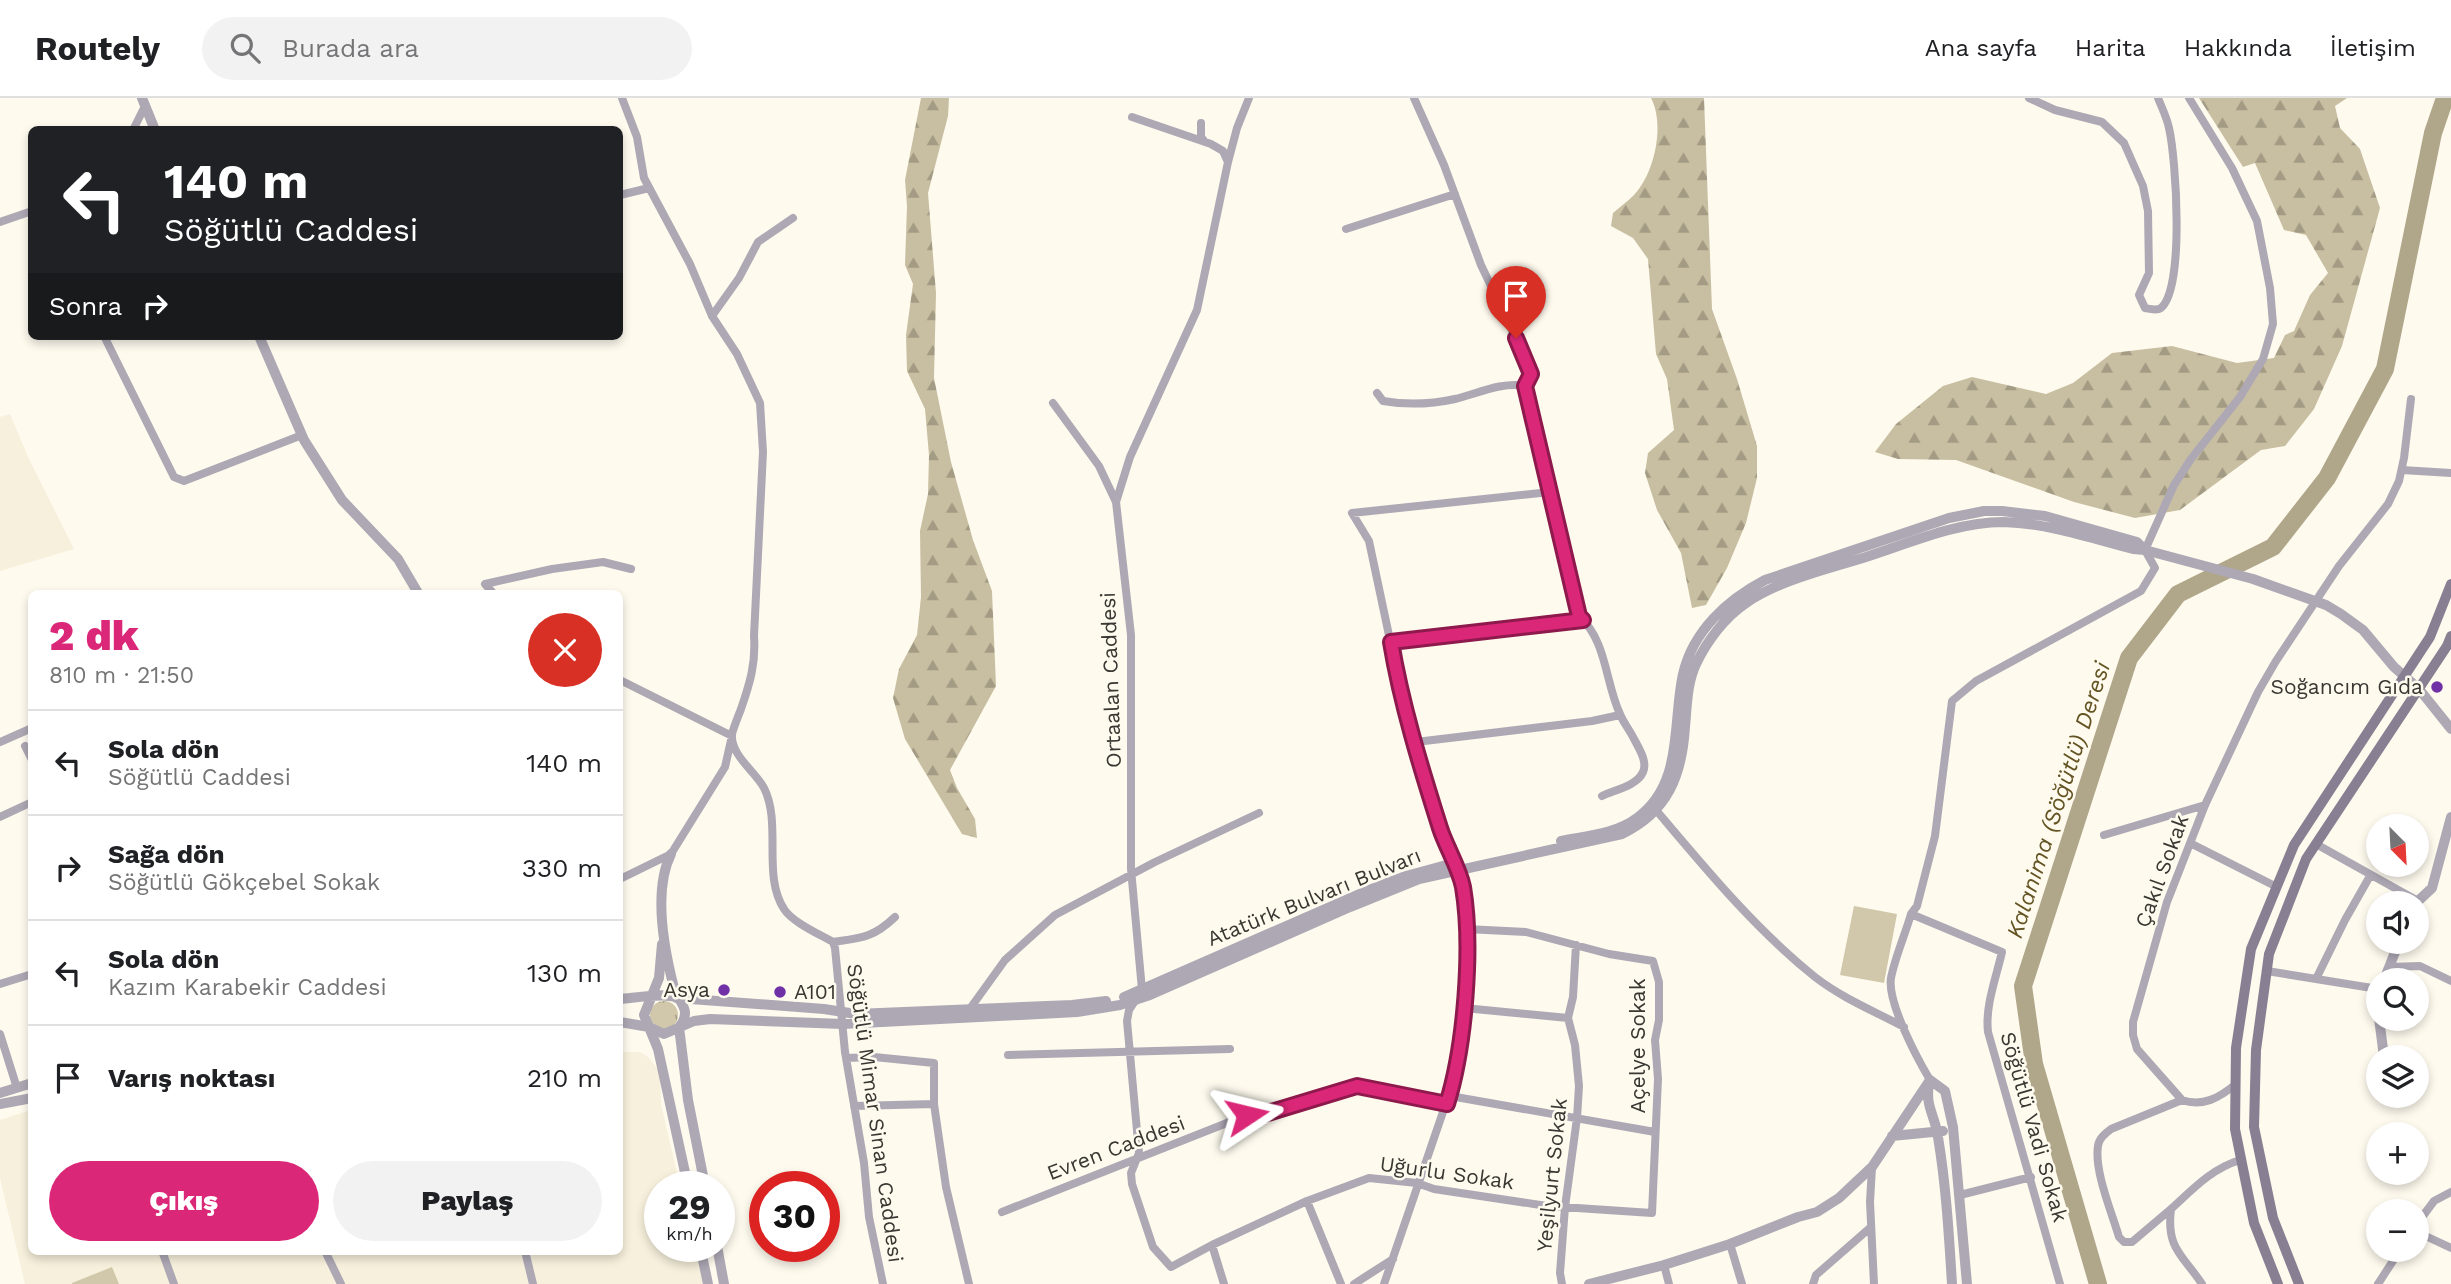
<!DOCTYPE html>
<html lang="tr">
<meta charset="utf-8">
<style>
body{margin:0;font-family:"Work Sans",sans-serif;background:#f2f2f2;color:#202124;height:100vh;display:flex;flex-direction:column;font-size:26px;white-space:nowrap}
*{box-sizing:border-box;margin:0}
p{font-size:23px;color:#757577}
.icon{flex:none;width:38px;height:38px;fill:none;stroke:currentColor;stroke-width:2;stroke-linecap:round;stroke-linejoin:round}
.map{position:relative;flex:1;overflow:hidden}
.drawer{position:absolute;left:28px;top:492px;width:595px;height:665px;display:flex;flex-direction:column;background:#fff;border-radius:10px;box-shadow:0 4px 10px #0003}
.drawer>*{flex:none}
.hud{position:absolute;left:28px;top:28px;width:595px;height:214px;border-radius:10px;box-shadow:0 4px 10px #0003;background:#202124;color:#fff;overflow:hidden}
.needle{width:46px;rotate:156deg}
.tools{position:absolute;left:2366px;top:716px;display:grid;gap:14px}
.tools a{display:grid;place-items:center;width:63px;height:63px;border-radius:50%;background:#fff;box-shadow:0 4px 10px #0003;font-size:35px}
.speed{position:absolute;left:644px;top:1073px;display:flex;gap:14px;font-size:35px;font-weight:700;text-align:center}
.speed>*{display:grid;place-content:center;width:91px;height:91px;border-radius:50%;background:#fff;box-shadow:0 4px 10px #0003;line-height:1}
.speed small{font-size:18px;font-weight:400}
.speed .limit{border:10px solid #d22;background:#fff;color:#111}
.pin{position:absolute;display:grid;place-items:center;width:60px;height:60px;color:#fff;margin:-72px -30px;border-radius:50% 50% 50% 0;rotate:-45deg;box-shadow:0 0 7px #0007}
.pin .icon{rotate:45deg}
.me{position:absolute;width:77px;margin:-38px;rotate:80deg;stroke-linejoin:round;filter:drop-shadow(0 0 5px #0008)}
.turn{display:flex;align-items:center;gap:24px;height:147px;padding:0 21px;font-size:32px}
.turn .icon{width:91px;height:91px;stroke-width:2.5}
.turn b{display:block;font-size:49px;line-height:60px}
.then{display:flex;align-items:center;height:66px;padding:0 21px;background:#0003;gap:14px;font-size:26px}
.round{display:grid;place-items:center;flex:none;width:74px;height:74px;border-radius:37px;background:#f2f2f2}
.head{display:flex;align-items:center;justify-content:space-between;height:119px;padding:0 21px}
h1{font-size:42px;font-weight:800;line-height:52px;color:#db2777}
.primary-button{display:flex;gap:14px;margin-top:auto;padding:14px 21px}
.primary-button a{flex:1;height:80px;border-radius:42px;background:#db2777;color:#fff;font-size:28px;font-weight:800;line-height:80px;text-align:center}
.primary-button a+a{background:#f2f2f2;color:#202124}
ul{padding:0;list-style:none}
li{display:flex;align-items:center;gap:21px;height:105px;padding:0 21px;border-top:2px solid #e0e0e0}
li div{flex:1}
li b{display:block;font-size:26px}
li em{font-style:normal}
header{display:flex;align-items:center;gap:42px;box-sizing:border-box;height:98px;padding:0 35px;background:#fff;border-bottom:2px solid #e0e0e0}
header strong{font-size:33px}
nav{display:flex;gap:38px;margin-inline-start:auto;font-size:24px}
.search{width:490px;height:63px;background:#f2f2f2;display:flex;align-items:center;gap:18px;box-sizing:border-box;padding:0 24px;border-radius:38px;color:#757577;font-size:26px}
.map>svg:first-child{display:block}
.built{fill:#f7f0dc}
.grass{fill:url(#grass-tufts)}
.forest{fill:url(#forest-firs)}
.pitch{fill:#d1c7aa}
.lines{fill:none;stroke-linecap:round;stroke-linejoin:round}
.river{stroke:#b0a68a;stroke-width:18}
.minor{stroke:#ada8b4;stroke-width:8}
.tertiary{stroke:#ada8b4;stroke-width:10}
.secondary{stroke:#888092;stroke-width:10}
.route-casing{stroke:#8e194d;stroke-width:18}
.route{stroke:#db2777;stroke-width:12}
.poi-dot{fill:#7031a6;stroke:#fefaee;stroke-width:2.5}
.labels{text-anchor:middle;stroke-width:5;stroke-linejoin:round;paint-order:stroke}
.street-label{font-size:21px;fill:#393732;stroke:#fefaee}
.poi-label{font-size:21px;fill:#393732;stroke:#fefaee;text-anchor:end}
.water-label{font-size:23px;font-style:italic;fill:#645423;stroke:#fefaee}
</style>
<header>
<strong>Routely</strong>
<div class="search"><svg class="icon" aria-label="search" viewBox="0 0 24 24"><circle cx="10" cy="10" r="6"/><path d="M15 15l6 6"/></svg>Burada ara</div>
<nav><a>Ana sayfa</a><a>Harita</a><a>Hakkında</a><a>İletişim</a></nav>
</header>
<div class="map">
<svg width="2451" height="1186" viewBox="0 0 2451 1186">
<defs>
<pattern id="grass-tufts" width="24" height="20" patternUnits="userSpaceOnUse" patternTransform="scale(1.75)"><rect width="24" height="20" fill="#d1c7aa"/><path d="M3 7l-1-3M5 7V3M7 7l1-3M15 17l-1-3M17 17v-4M19 17l1-3" fill="none" stroke="#aba28b"/></pattern>
<pattern id="forest-firs" width="22" height="20" patternUnits="userSpaceOnUse" patternTransform="scale(1.75)"><rect width="22" height="20" fill="#c8bea1"/><path d="M5 1l3.5 6h-7zM16 11l3.5 6h-7z" fill="#a39b84"/></pattern>
</defs>
<rect width="100%" height="100%" fill="#fefaee"/>
<path class="built" d="M10,316l18,43 46,92 -74,22v-154z
M620,954h20l8,5 12,15 1,32 19,82h-20v60h34l9,38h-678l-25,-106v-58l31,-10 1,141h588z"/>
<path class="grass" d="M650 917a14 14 0 1 1 28 0a14 14 0 1 1-28 0Z"/>
<path class="forest" d="M921,0h28l-1,18 -20,77 8,100 -2,85 17,84 22,78 19,51 4,95 -46,84 7,18 18,31 2,19 -15,-4 -57,-95 -12,-41 6,-29 18,-34 4,-38 -1,-66 8,-37 1,-39 -4,-46 -18,-38 -1,-36 7,-51 -8,-19 2,-59 -2,-26z
M1651,0h53l8,211 25,70 20,67v32l-11,45 -19,45 -21,37 -14,3 -11,-55 -24,-43 -12,-37 3,-20 26,-23 -7,-51 -11,-25 -8,-95 -15,-21 -22,-12 2,-13c7,-6 15,-12 21,-18 21,-22 31,-71 17,-97z
M2199,0h148l-12,8 5,22 20,21 20,59 -38,138 -28,63 -29,37 -24,4 -81,60 -45,8 -61,-16 -118,-42 -58,-1 -23,-7 21,-28 47,-38 29,-9 74,17 27,-11 39,-30 60,-7 65,17 37,-5 11,-23 9,-4 16,-36 18,-22 -22,-38 -22,-5 -29,-67 -12,4z"/>
<path class="pitch" d="M1854,808l43,8 -13,69 -44,-8z
M112,1169l7,17h-47v-1z"/>
<g class="lines">
<path class="river" d="M2098,1186l-64,-220 -11,-78 106,-328 49,-64 95,-47 54,-69 58,-109 48,-236 12,-35"/>
<path class="minor" d="M622,0l15,39 7,41 46,86 22,52 25,38 23,49 3,49 -9,184c2,27 -4,47 -13,73 -3,8 -7,17 -9,25 -2,21 24,38 32,54 18,35 -2,88 20,121 8,13 35,25 49,33l2,6 10,104 19,111 5,54 14,67
M1249,0l-12,30 -9,34 -31,148 -67,147 -14,45 15,133v234l11,121 -13,20 -2,11 12,132 -8,20 1,11 21,63 18,20 41,-22 95,-44 62,-23 48,5 17,6 113,17 105,7 6,-134 -3,-39 4,-20v-38l-6,-21 -44,-7 -83,-22 -60,-3
M1414,0l30,67 37,100 46,97 4,12 -6,12 54,230c28,25 26,66 41,98 3,8 9,15 13,23 5,10 15,24 10,35 -6,14 -29,18 -41,24
M2029,0l26,12 47,12 22,21 19,43 5,25 1,62 -10,22 6,13c5,1 12,3 16,0 24,-20 15,-150 8,-180 -2,-10 -7,-20 -11,-30
M1132,19l79,27 12,7 5,11
M1201,25v14l4,5
M133,32l12,-24
M620,97l29,-7
M0,124l32,-11
M1346,131l109,-35
M712,218l27,-38 19,-36 35,-24
M104,238l70,141 10,4 118,-46
M1377,295l6,8c23,4 49,3 72,-2 21,-5 48,-18 70,-13
M1053,305l46,63 17,36
M2402,372l49,3
M493,495l-8,-9 67,-15 51,-7 28,7
M1391,544l192,-22
M620,582l112,56 -7,31 -54,87 -51,25
M0,644l32,-14
M1416,644l176,-21 28,-6
M25,648l7,14
M1656,712c49,58 99,119 159,167 27,21 59,34 89,50
M0,719l32,-15
M2104,737l101,-30
M2190,745l85,43
M2316,746l102,57
M1911,816l91,38c-6,26 -17,54 -14,80l72,252
M833,844c28,-4 40,-4 62,-25
M2389,869l31,-1 31,15
M2267,873l111,18
M2316,881l29,-59 25,-44
M0,886l32,-10
M1464,910l104,10
M969,912l36,-50 50,-45 100,-53 104,-49
M0,936l17,54
M1008,957l222,-6
M846,960l28,-1 60,6v41l12,83 23,97
M1930,982c-13,-22 -43,-78 -39,-102 4,-21 14,-43 20,-64l6,-8 18,-70 17,-135 24,-20 165,-90 14,-23 -10,-18 29,-65 17,-26 49,-62 23,-38 10,-35 -3,-36 -13,-67 -25,-53 -43,-70
M2236,986c-17,14 -33,23 -54,16l-45,-51 -4,-14v-13l34,-120 38,-97 53,-113 18,-31 63,-95 49,-62 11,-23 5,-23 7,-59
M1450,998l205,36
M854,1008l80,-2
M1872,1069l-2,35 4,82
M1960,1097l71,-18
M1307,1103l34,83
M2171,1111l-39,33h-8l-5,-5c-7,-24 -25,-66 -21,-91 1,-8 7,-12 13,-17l71,-29
M1002,1114l245,-97h13l97,-29 90,18
M2417,1126l17,-23 17,-9
M2417,1134l34,16
M1730,1146l12,40
M1212,1147l12,39
M162,1153l12,33
M325,1153l16,33
M525,1153l8,33
M1664,1167l5,19
M1354,1186l39,-25
M1384,1186l72,-210 10,-103 -1,-66 -4,-27 -21,-51 -32,-115 -14,-53 -25,-118 -17,-28 198,-21
M1562,1186l-2,-11 5,-66 12,-89 2,-32 -4,-41 -7,-27 5,-21 3,-52
M1813,1186l3,-9 55,-48
M2202,1186c-19,-29 -36,-35 -31,-75 22,-20 40,-40 69,-49
M2378,1186l22,-34"/>
<path class="tertiary" d="M142,0l13,32
M259,238l45,104 38,60 56,59 20,34
M1561,743c25,-5 55,-7 76,-23 47,-34 35,-94 46,-144 10,-43 44,-74 82,-94l184,-62 35,-7h18l43,5 92,26 8,8
M671,756c-18,36 -7,95 3,134 2,9 10,15 11,24 0,6 -2,11 -6,15l9,73 17,86
M2416,805l16,-15 19,-71
M662,846l-3,34 -15,37 14,34 30,137
M2384,882l15,-38
M1124,899l240,-105 42,-16 44,-12
M620,901c14,-1 46,-7 57,-1l147,11 32,5 216,-9 34,-4
M2379,920l5,39
M620,924l29,5 15,7 30,-13 16,-2 133,5 234,-12 43,-7 30,-10 200,-88 69,-28 203,-45c46,-22 60,-59 63,-107 2,-21 2,-44 11,-63 11,-23 29,-47 50,-61 35,-24 83,-34 123,-47 43,-14 89,-34 134,-34 44,1 88,16 130,27l12,1 108,29 73,26 15,9 22,16 31,37 25,22 32,40
M1930,982l15,11 8,36 14,157
M1929,986c-4,23 6,31 9,53 8,48 11,98 14,147
M0,995l32,-10
M2400,998l1,1
M0,1006l32,-6
M1892,1038l51,-5
M700,1148l8,38
M717,1148l7,38
M1589,1186l75,-19 66,-21 68,-27 19,-5 22,-14 33,-31 58,-87"/>
<path class="secondary" d="M2278,1186l-24,-61 -19,-94 1,-81 15,-99 43,-104 136,-208 21,-53
M2299,1186l-26,-66 -19,-91 2,-77 13,-96 37,-95 141,-213 4,-10"/>
</g>
<g class="lines">
<g class="route-casing">
<path id="route" d="M1247,1017h14l96,-29 90,18c18,-58 26,-157 16,-217 -4,-20 -17,-40 -23,-59 -19,-60 -39,-125 -49,-186l192,-22 -4,-4 -54,-230 6,-12 -15,-36"/>
</g>
<use href="#route" class="route"/>
</g>
<g class="poi-dot">
<circle cx="2437" cy="589" r="7"/>
<circle cx="724" cy="892" r="7"/>
<circle cx="780" cy="894" r="7"/>
</g>
<g class="labels">
<g class="street-label">
<text transform="translate(1111 582) rotate(-92)" y="7">Ortaalan Caddesi</text>
<text transform="translate(2162 773) rotate(-70)" y="7">Çakıl Sokak</text>
<text transform="translate(1314 799) rotate(-22)" y="7">Atatürk Bulvarı Bulvarı</text>
<text transform="translate(1638 948) rotate(-90)" y="7">Açelye Sokak</text>
<text transform="translate(875 1015) rotate(82)" y="7">Söğütlü Mimar Sinan Caddesi</text>
<text transform="translate(2034 1029) rotate(74)" y="7">Söğütlü Vadi Sokak</text>
<text transform="translate(1116 1050) rotate(-21)" y="7">Evren Caddesi</text>
<text transform="translate(1447 1075) rotate(8)" y="7">Uğurlu Sokak</text>
<text transform="translate(1552 1077) rotate(-84)" y="7">Yeşilyurt Sokak</text>
</g>
<g class="poi-label">
<text x="2423" y="596">Soğancım Gıda</text>
<text x="710" y="899">Asya</text>
<text x="794" y="901" text-anchor="start">A101</text>
</g>
<g class="water-label">
<text transform="translate(2058 702) rotate(-72)" y="8">Kalanima (Söğütlü) Deresi</text>
</g>
</g>
</svg>
<div class="tools">
<a><svg class="needle" viewBox="-14 -14 28 28"><path d="M0-13l5 13h-10z" fill="#e53935"/><path d="M0 13l5-13h-10z" fill="#757577"/></svg></a>
<a><svg class="icon" aria-label="sound" viewBox="0 0 24 24"><path d="M4 9h4l5-4v14l-5-4H4zM17 9q2 3 0 6"/></svg></a>
<a><svg class="icon" aria-label="search" viewBox="0 0 24 24"><circle cx="10" cy="10" r="6"/><path d="M15 15l6 6"/></svg></a>
<a><svg class="icon" aria-label="layers" viewBox="0 0 24 24"><path d="M12 4l9 5-9 5-9-5zM3 14l9 5 9-5"/></svg></a>
<a>+</a>
<a>−</a>
</div>
<div class="speed"><div>29<small>km/h</small></div><div class="limit">30</div></div>
<div class="pin" style="left:1516px;top:240px;background:#d93025"><svg class="icon" aria-label="arrive" viewBox="0 0 24 24"><path d="M6 21V4h12l-3 4 3 4H6"/></svg></div>
<svg class="me" style="left:1247px;top:1017px" viewBox="-20 -20 40 40"><path d="M0-17L14 15 0 8-14 15z" fill="#db2777" stroke="#fff" stroke-width="4"/></svg>
<div class="hud">
<div class="turn"><svg class="icon" aria-label="left" viewBox="0 0 24 24"><path d="M17 20v-9H6M10 6l-5 5 5 5"/></svg><div><b>140 m</b>Söğütlü Caddesi</div></div>
<div class="then">Sonra<svg class="icon" aria-label="right" viewBox="0 0 24 24"><path d="M7 20v-9h11M14 6l5 5-5 5"/></svg></div>
</div>
<section class="drawer">
<div class="head"><div><h1>2 dk</h1><p>810 m · 21:50</p></div><a class="round" style="background:#d93025;color:#fff"><svg class="icon" aria-label="close" viewBox="0 0 24 24"><path d="M6 6l12 12M18 6L6 18"/></svg></a></div>
<ul>
<li><svg class="icon" aria-label="left" viewBox="0 0 24 24"><path d="M17 20v-9H6M10 6l-5 5 5 5"/></svg><div><b>Sola dön</b><p>Söğütlü Caddesi</p></div><em>140 m</em></li>
<li><svg class="icon" aria-label="right" viewBox="0 0 24 24"><path d="M7 20v-9h11M14 6l5 5-5 5"/></svg><div><b>Sağa dön</b><p>Söğütlü Gökçebel Sokak</p></div><em>330 m</em></li>
<li><svg class="icon" aria-label="left" viewBox="0 0 24 24"><path d="M17 20v-9H6M10 6l-5 5 5 5"/></svg><div><b>Sola dön</b><p>Kazım Karabekir Caddesi</p></div><em>130 m</em></li>
<li><svg class="icon" aria-label="arrive" viewBox="0 0 24 24"><path d="M6 21V4h12l-3 4 3 4H6"/></svg><div><b>Varış noktası</b></div><em>210 m</em></li>
</ul>
<div class="primary-button"><a>Çıkış</a><a>Paylaş</a></div>
</section>
</div>
